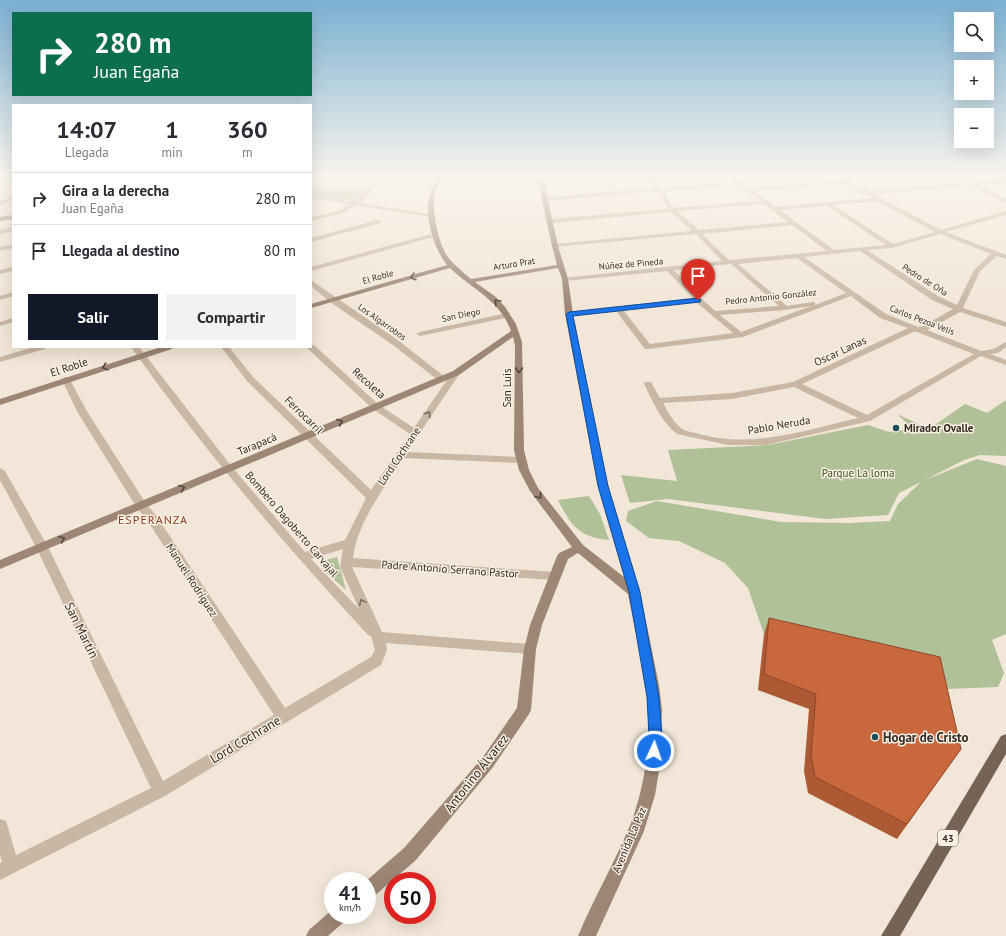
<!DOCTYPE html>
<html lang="es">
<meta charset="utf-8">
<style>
body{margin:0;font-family:"PT Sans",sans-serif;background:#f2f2f3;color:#2b2b33;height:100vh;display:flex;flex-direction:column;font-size:15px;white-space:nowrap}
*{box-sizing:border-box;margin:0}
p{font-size:13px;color:#7c7c81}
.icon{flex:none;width:22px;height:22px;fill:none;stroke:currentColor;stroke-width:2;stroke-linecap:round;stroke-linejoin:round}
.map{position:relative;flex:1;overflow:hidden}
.details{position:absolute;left:12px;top:104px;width:300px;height:244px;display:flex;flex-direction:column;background:#fff;border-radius:0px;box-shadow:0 4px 16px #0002}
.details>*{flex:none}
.top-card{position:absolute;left:12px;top:12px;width:300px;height:84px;border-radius:0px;box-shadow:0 4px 16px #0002;background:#0b6e4f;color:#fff;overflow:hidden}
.tools{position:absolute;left:954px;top:12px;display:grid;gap:8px}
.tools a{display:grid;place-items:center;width:40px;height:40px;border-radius:0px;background:#fff;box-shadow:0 4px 16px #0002;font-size:20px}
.speed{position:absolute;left:324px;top:872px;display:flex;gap:8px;font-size:20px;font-weight:700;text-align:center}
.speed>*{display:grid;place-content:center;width:52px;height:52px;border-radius:50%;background:#fff;box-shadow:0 4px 16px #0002;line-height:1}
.speed small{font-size:10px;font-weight:400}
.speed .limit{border:6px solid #d22;background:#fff;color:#111}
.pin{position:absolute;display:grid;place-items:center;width:34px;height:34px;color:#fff;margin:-41px -17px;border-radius:50% 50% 50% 0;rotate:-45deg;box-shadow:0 0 4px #0007}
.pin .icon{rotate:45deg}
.me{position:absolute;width:44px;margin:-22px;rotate:3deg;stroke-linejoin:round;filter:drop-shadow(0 0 3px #0008)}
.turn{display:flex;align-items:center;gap:14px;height:84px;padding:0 16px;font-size:18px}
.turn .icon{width:52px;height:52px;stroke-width:2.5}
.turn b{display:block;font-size:28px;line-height:34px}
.eta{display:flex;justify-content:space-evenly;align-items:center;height:68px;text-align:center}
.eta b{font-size:24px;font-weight:600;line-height:28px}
.action{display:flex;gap:8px;margin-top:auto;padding:8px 16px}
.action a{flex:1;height:46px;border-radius:0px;background:#111827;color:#fff;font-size:16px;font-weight:600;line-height:46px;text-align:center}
.action a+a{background:#f2f2f3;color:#2b2b33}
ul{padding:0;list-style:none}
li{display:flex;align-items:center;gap:12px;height:52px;padding:0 16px;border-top:1px solid #e1e1e2}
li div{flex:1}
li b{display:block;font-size:15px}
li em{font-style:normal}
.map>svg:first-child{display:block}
.green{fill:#b0c097}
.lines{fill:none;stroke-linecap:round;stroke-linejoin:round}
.street{fill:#c9b7a3;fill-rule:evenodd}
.secondary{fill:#9d8674;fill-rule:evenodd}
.primary{fill:#776356;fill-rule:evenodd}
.wall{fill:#ad5934}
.building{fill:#c9673d;stroke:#8d482b}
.oneway{stroke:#54463d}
.oneway2{stroke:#776a5e}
.route{fill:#1a73e8;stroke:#114b97}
.poi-dot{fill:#1a4f56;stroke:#f9f0e3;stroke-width:1.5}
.labels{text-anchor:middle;stroke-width:3;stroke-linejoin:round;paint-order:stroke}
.far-street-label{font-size:9px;fill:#342b25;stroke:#f9f0e3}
.shield{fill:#f9f0e3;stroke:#6f665e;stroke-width:1}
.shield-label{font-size:10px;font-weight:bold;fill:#342b25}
.street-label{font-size:11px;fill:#342b25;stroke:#f9f0e3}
.poi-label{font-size:11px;font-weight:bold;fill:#342b25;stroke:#f9f0e3;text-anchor:start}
.park-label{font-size:11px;fill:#415328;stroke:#f9f0e3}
.neighbourhood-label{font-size:12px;letter-spacing:1px;fill:#853c1d;stroke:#f9f0e3}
.near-street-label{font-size:13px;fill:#342b25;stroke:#f9f0e3}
.near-poi-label{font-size:13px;font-weight:bold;fill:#342b25;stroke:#f9f0e3;text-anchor:start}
</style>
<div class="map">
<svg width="1006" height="936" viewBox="0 0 1006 936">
<rect width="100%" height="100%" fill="#f1e6d7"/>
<path class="green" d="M311,191l51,2 -9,8 -42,-6z
M1006,400v56l-26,-1 -16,5 -39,20 52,-21 29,7v168l-14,6 12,33 -6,14 -52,2 -16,-16 -166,-39 -16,-46 -23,-25 -46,-22 -30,-3 -23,-17 2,-10 29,-10 124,21 69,1 40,-2 8,-17 23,-22 -22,11 -11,22 -63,4 -157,-20 -38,4 -9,-28 56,6 -9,-31 100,-5 100,-20 21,7 14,-2 5,-6 -11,-10 32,15 36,-25 22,9z
M589,496l11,18 9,26c-30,-3 -38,-14 -51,-40z
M337,557l9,33 -22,-19 -5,-9z"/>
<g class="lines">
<path class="street" d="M4,177h8l-12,5v-4z
M380,177h6l-27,26 74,12 3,2 -1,1 -79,-13 -13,8 -32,8v-4l28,-6 10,-7 -38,-6v-4l42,8 8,-8 -50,-3v-4l54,4z
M643,177h6l13,11 72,-6 -3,-3 3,-2 16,11 90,-7 -6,-4h7l27,14 82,-7 -14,-7h7l13,7 50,-5v4l-29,2 29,14v4l-36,-17 -97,8 68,36 65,-19v4l-60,17 60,23v4l-9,-3 -17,15 -17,37 43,14v5l-46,-15 -33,18 54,21 12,-2 13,-7v5l-8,6 -8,1 16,6v5l-25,-9 -111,65 -104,24h-38l-51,-11c-15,-11 -25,-34 -33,-50l1,-2h6l9,16 72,-5 61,-11 115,-54 -28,-10 -29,-22 -108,41 -95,12h-3l-29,-38 -50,5 -1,-2 4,-2 124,-14 -26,-27 -102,10 -2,-1v-2l159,-17 -26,-27 -143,13v-2l2,-1 137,-13 -21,-19 -121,11 -3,-2 3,-2 118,-10 -9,-18 -113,10 -3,-2 3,-2 110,-9zM845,184l27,14 -96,9 -22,-16zM738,185l22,16 -86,7 -4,-4 -6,-13zM877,201l58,31 -42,12 -60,-39zM764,204l24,18 -89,8 -22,-19zM827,206l59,39 -52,5 -54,-40zM792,225l35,26 -98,9 -27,-26zM940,234l51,20 -17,16 -17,35 -19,-9 -71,-46 25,-2zM860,251l72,49 21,9 -30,17 -5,1 -32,-13 -82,-57zM797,258l49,35 -31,12v-3h-3l-25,4 -49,-42zM730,264h1l48,42 -64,5 -14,-13 -27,-28zM696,302l37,31 -83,11 -27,-34zM811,306l-70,26 -21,-17 65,-5zM913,332h4l57,22 -107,61 -65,-31zM794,387l64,31c-52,12 -106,31 -159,16 -5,-2 -11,-2 -15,-4 -9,-5 -16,-18 -21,-27l69,-4z
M13,195v4l-13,7v-4z
M378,220l3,2 -1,1 -69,19v-4z
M13,227v4l-13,3v-4z
M435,233l3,2 -1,1 -126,35v-4z
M13,244v4l-13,3v-4z
M13,267v4l-13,3v-4z
M311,280l88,61 46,36 1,2 -1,2h-6l-46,-36 -63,-43 -19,-16z
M13,292v4l-13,4v-4z
M507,313h3v4l-90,19 -4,-2 4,-2z
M13,318v4l-13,4v-4z
M311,345h3l65,60 35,23 39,-57h6l1,2 -53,79 115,5 5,3 -5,3 -119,-5c-19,30 -46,65 -50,100l201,14 4,1 2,3 -2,3 -4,1 -202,-13 30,65 148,12 5,1 1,4 -1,4 -5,1 -144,-11 1,7 -6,15 -216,131 -165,84v-17l2,-1 -2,-7v-36l6,2 10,34 135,-67 -115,-241 -36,-67v-12l5,3 43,76 115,234 111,-66 -125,-192 -12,-15 -59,-95 -16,-33 1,-2 3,-1 4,3 18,33 57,89 12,15 128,191 86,-51 4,-7 -4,-14 -3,-1c-85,-92 -165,-186 -237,-288h8l93,120 73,85 40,-12 21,-42 -119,-117 -26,-34h8l24,30 118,113 39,-56 -37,-25 -65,-60 -1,-2h4zM343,549l-3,18 19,42 -48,-50z
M34,347h12l-1,2 -45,13v-5z"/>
<path class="secondary" d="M413,177h33c-4,5 -9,9 -11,15 -4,17 3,51 13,65 7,9 15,15 23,22l86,-14 -5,-19 -15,-69h6l15,69 10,33 5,35 35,172 32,106 19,93 3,25 -2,55 -5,30 -11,36 -48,105h-18c16,-38 37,-74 53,-113 13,-35 19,-75 17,-113 -2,-38 -13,-78 -20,-116l-50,-41 -10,6 -26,66 -6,24 -5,61 -2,4 -36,53 -77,93 -43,37 -6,2v-18h-1l38,-33 79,-91 34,-49 7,-59 6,-24 27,-69 2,-3 13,-6 -42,-56 -11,-21 -5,-20 1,-104 -2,-9 -54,38 -459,194v-9l453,-189 58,-40c-11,-31 -38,-41 -61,-63l-139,40v-4l136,-39c-16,-20 -28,-63 -10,-85l-21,-1zM558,268l4,11 3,35 33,172 26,91 -41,-32 -45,-57 -9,-18 -5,-20 -2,-108 -6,-18 -11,-17 -9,-10 -21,-15z
M13,215v4l-13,2v-4z
M161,347h12l-1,2 -172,56v-6z
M333,909v6h15l-3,6 -17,15h-22l3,-6z"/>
<path class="primary" d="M1006,734v20l-106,182h-19l120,-200z"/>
</g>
<path class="wall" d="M769,618l192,131 -64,90 -89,-46 -4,-22 5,-62 -51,-19 6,-56z"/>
<path class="building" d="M769,618l171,39 21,92 -54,75 -92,-47 -4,-22 5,-61 -52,-20z"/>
<defs><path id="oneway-chevron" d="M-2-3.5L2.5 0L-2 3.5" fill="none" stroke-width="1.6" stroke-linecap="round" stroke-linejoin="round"/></defs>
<g class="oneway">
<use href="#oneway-chevron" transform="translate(413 277) rotate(164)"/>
<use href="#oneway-chevron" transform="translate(497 302) rotate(-135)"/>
<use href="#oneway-chevron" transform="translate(105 367) rotate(162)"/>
<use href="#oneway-chevron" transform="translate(519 370) rotate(90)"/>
<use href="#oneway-chevron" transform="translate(340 422) rotate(-23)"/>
<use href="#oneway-chevron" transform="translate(182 488) rotate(-23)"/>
<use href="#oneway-chevron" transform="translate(539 496) rotate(52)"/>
<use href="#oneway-chevron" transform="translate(62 539) rotate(-23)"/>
</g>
<g class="oneway2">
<use href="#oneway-chevron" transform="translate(428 414) rotate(-56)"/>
<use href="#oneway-chevron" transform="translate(362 602) rotate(-114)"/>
</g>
<linearGradient id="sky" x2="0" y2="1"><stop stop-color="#7ab0d1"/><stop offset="0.57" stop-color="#f9f4ed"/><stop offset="1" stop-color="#f9f4ed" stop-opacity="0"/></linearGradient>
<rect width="1006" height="308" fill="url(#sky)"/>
<path class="route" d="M698,298l3,2 -1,2 -127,14 35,170 32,106 19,105 3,39 -1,15 -2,4 -5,2 -5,-2 -2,-4 2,-15 -2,-39 -18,-105 -31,-106 -32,-172 3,-2z"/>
<g class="poi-dot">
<circle cx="896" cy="428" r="4"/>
<circle cx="875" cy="737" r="4"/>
</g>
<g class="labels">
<g class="far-street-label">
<text transform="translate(514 264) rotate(-9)" y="3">Arturo Prat</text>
<text transform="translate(631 264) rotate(-5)" y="3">Núñez de Pineda</text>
<text transform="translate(378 277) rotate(-16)" y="3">El Roble</text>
<text transform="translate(925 280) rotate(32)" y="3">Pedro de Oña</text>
<text transform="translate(771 297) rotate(-6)" y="3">Pedro Antonio González</text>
<text transform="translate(461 315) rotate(-12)" y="3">San Diego</text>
<text transform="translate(922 320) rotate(21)" y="3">Carlos Pezoa Velis</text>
<text transform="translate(382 322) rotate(35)" y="3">Los Algarrobos</text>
</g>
<rect class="shield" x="938" y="830" width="20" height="16" rx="3"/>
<g class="shield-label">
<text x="948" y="842">43</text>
</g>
<g class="street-label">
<text transform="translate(840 351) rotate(-25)" y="4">Oscar Lanas</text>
<text transform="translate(69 367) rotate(-18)" y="4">El Roble</text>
<text transform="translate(369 383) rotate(42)" y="4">Recoleta</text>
<text transform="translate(507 388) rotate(-90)" y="4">San Luis</text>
<text transform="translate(304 415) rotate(44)" y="4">Ferrocarril</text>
<text transform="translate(779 425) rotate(-10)" y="4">Pablo Neruda</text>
<text transform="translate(257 444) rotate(-23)" y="4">Tarapacá</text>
<text transform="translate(399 456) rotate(-56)" y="4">Lord Cochrane</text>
<text transform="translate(292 524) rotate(49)" y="4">Bombero Dagoberto Carvajal</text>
<text transform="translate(450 569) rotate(4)" y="4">Padre Antonio Serrano Pastor</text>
<text transform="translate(192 580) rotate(57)" y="4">Manuel Rodríguez</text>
<text transform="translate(629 840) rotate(-67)" y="4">Avenida La Paz</text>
</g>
<g class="poi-label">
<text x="904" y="432">Mirador Ovalle</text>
</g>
<g class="park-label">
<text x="858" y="477">Parque La loma</text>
</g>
<g class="neighbourhood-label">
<text x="153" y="524">ESPERANZA</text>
</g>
<g class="near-street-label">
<text transform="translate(82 630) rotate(64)" y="5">San Martín</text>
<text transform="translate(245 739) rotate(-31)" y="5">Lord Cochrane</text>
<text transform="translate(476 773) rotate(-52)" y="5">Antonino Álvarez</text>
</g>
<g class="near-poi-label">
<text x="883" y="742">Hogar de Cristo</text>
</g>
</g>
</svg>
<div class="tools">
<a><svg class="icon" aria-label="search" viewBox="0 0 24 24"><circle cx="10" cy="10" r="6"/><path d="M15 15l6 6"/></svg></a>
<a>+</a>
<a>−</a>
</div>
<div class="speed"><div>41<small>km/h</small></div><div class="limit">50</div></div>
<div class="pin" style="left:698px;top:300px;background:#d93025"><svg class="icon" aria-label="arrive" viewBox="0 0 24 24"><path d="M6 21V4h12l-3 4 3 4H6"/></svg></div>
<svg class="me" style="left:654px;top:751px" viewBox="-20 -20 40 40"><circle r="17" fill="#1a73e8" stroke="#fff" stroke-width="3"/><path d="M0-11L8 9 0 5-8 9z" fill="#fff"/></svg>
<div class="top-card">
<div class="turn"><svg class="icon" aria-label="right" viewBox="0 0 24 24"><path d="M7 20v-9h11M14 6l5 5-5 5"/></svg><div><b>280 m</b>Juan Egaña</div></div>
</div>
<section class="details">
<div class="eta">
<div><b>14:07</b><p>Llegada</p></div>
<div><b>1</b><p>min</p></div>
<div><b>360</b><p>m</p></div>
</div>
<ul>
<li><svg class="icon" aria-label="right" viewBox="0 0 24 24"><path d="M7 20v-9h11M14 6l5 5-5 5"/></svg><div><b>Gira a la derecha</b><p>Juan Egaña</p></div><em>280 m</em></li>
<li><svg class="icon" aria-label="arrive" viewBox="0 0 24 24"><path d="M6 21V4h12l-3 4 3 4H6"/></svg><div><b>Llegada al destino</b></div><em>80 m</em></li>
</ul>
<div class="action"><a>Salir</a><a>Compartir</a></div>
</section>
</div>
